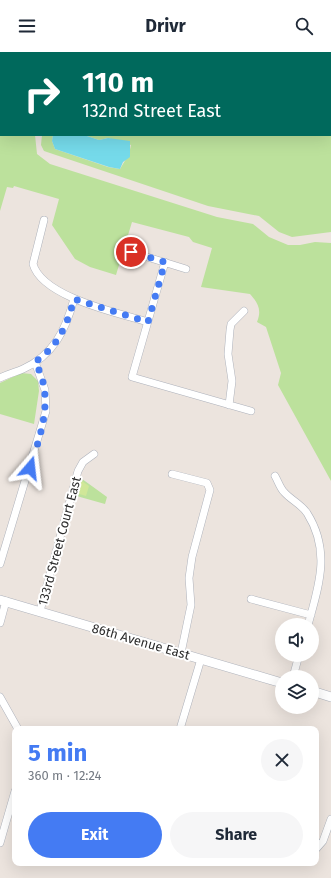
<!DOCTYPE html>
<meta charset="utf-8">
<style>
body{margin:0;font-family:"Fira Sans",sans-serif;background:#f6f6f7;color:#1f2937;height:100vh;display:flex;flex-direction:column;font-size:15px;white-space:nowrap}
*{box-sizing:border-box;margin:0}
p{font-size:13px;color:#747a83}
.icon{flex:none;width:22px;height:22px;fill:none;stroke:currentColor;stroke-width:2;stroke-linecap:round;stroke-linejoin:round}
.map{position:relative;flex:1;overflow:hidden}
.details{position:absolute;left:12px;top:674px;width:307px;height:140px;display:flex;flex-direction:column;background:#fff;border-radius:8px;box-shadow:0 4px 16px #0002}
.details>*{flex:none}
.banner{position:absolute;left:0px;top:0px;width:331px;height:84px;box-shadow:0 4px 16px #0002;background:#00695c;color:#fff;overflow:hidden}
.tools{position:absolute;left:275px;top:566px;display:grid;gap:8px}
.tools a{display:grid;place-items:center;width:44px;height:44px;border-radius:50%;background:#fff;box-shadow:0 4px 16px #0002;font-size:20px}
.pin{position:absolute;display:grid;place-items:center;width:34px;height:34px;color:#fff;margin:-17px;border:2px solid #fff;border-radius:50%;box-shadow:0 1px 4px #0007}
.me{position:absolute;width:44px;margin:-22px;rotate:17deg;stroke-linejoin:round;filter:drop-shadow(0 0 3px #0008)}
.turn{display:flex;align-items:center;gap:14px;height:84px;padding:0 16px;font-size:18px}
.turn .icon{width:52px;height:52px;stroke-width:2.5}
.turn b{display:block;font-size:28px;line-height:34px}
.round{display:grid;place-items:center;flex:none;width:42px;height:42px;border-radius:21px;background:#f6f6f7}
.head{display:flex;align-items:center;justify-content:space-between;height:68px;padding:0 16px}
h1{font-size:24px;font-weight:700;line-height:30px;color:#447bf3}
.primary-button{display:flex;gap:8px;margin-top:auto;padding:8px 16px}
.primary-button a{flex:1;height:46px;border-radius:24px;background:#447bf3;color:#fff;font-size:16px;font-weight:700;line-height:46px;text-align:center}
.primary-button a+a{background:#f6f6f7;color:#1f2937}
header{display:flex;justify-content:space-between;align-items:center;height:52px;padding:0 16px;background:#fff;font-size:18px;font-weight:700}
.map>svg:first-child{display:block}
.green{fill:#bce19c}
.pitch{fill:#d0e798}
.water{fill:#75daea}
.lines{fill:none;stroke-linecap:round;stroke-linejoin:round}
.minor-casing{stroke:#aeb2bb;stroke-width:8}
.tertiary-casing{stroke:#aeb2bb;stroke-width:10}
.minor{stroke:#fff;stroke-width:7}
.tertiary{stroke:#fff;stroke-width:9}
.route{stroke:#447bf3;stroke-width:7;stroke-dasharray:0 12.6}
.labels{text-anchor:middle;stroke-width:4;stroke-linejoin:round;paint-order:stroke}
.street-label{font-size:13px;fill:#2b2b2b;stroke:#fff}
</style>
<header><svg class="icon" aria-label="menu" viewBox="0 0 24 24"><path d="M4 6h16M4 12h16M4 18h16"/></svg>Drivr<svg class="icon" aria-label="search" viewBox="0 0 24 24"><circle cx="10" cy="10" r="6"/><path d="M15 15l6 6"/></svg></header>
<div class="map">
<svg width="331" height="826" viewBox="0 0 331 826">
<rect width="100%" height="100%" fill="#ece4de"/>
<path class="green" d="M0,0h331v180l-39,5 -13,-5 -20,-16 -51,-10 -164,-55 -3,-6 1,-10h11l-1,6 3,8 53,18 12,2 9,-15 2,-9 -23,-7 -9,2 -15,-5h246v-82h-329v82h34l2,19 13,10 167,53 36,7 16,13 19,8h12l15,-3 16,1v238l-53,-96 3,-12 -15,-46 -9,-5c5,-12 1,-19 -7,-28l-49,-7 11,-39 -19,-6 -4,-5 -57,-15 -16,53 -26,-8 -15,-8 -23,-34 7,-26 -45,-13 -1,2 -6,-1 -7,24z
M21,321l10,1 7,7 1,10 -5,33 -34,-10v-31z
M78,424l29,21 -2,7 -32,-9z"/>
<path class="pitch" d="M0,0l21,1h-20v54z
M204,0h66l-65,1z
M280,0h51v59l-1,-58z
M79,427l10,7 -3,10 -10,-3z"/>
<path class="water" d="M53,83h31l15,5 9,-2 22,3v16l-7,5 -3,7 -11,-2 -54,-18 -3,-8z"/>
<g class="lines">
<g class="minor-casing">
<path id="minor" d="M44,168l-11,44c9,33 85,49 115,58
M131,200l55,17
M165,210l-33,115 119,34
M0,326c8,-4 16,-6 23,-9 31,-14 43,-40 51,-70
M229,353l3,-24 -4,-27 2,-24 1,-6 13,-13
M172,422l35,9 3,7 -18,67 -3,21 2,27 -10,48
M275,424c3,5 5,12 9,16 7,8 17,12 23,21 24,38 12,72 1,112
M0,512l46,-153 -1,-21 -10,-28
M251,547l60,16
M40,559l38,-140 5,-9 11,-8
M0,571l6,-22
M293,625l6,-22
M0,645l18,32
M180,677l21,-70
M0,791l15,-52
M316,797l7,-8 8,-22"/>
</g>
<g class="tertiary-casing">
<path id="tertiary" d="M0,548l282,83
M312,639l19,6"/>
</g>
<use href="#minor" class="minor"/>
<use href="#tertiary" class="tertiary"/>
</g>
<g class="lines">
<path class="route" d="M30,416c11,-35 25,-71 5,-106 23,-16 32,-36 39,-63l74,23 17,-60 -34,-10"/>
</g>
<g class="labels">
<g class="street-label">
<text transform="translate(59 489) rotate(-75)" y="5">133rd Street Court East</text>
<text transform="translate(141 589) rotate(16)" y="5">86th Avenue East</text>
</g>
</g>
</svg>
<div class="tools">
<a><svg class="icon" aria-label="sound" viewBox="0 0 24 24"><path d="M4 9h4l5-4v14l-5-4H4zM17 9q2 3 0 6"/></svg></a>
<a><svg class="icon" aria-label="layers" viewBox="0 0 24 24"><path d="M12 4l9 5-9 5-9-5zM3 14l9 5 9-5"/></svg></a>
</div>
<div class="pin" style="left:131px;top:200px;background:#d93025"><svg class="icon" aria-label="arrive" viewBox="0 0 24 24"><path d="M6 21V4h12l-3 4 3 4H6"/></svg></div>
<svg class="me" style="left:30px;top:416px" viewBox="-20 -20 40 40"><path d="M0-17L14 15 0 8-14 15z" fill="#447bf3" stroke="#fff" stroke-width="4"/></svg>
<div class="banner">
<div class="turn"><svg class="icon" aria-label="right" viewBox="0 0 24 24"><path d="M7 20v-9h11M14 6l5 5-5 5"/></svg><div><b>110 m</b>132nd Street East</div></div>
</div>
<section class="details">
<div class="head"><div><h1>5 min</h1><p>360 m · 12:24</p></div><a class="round"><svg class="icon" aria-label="close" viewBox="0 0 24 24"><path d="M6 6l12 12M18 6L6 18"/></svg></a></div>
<div class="primary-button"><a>Exit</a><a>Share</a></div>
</section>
</div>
